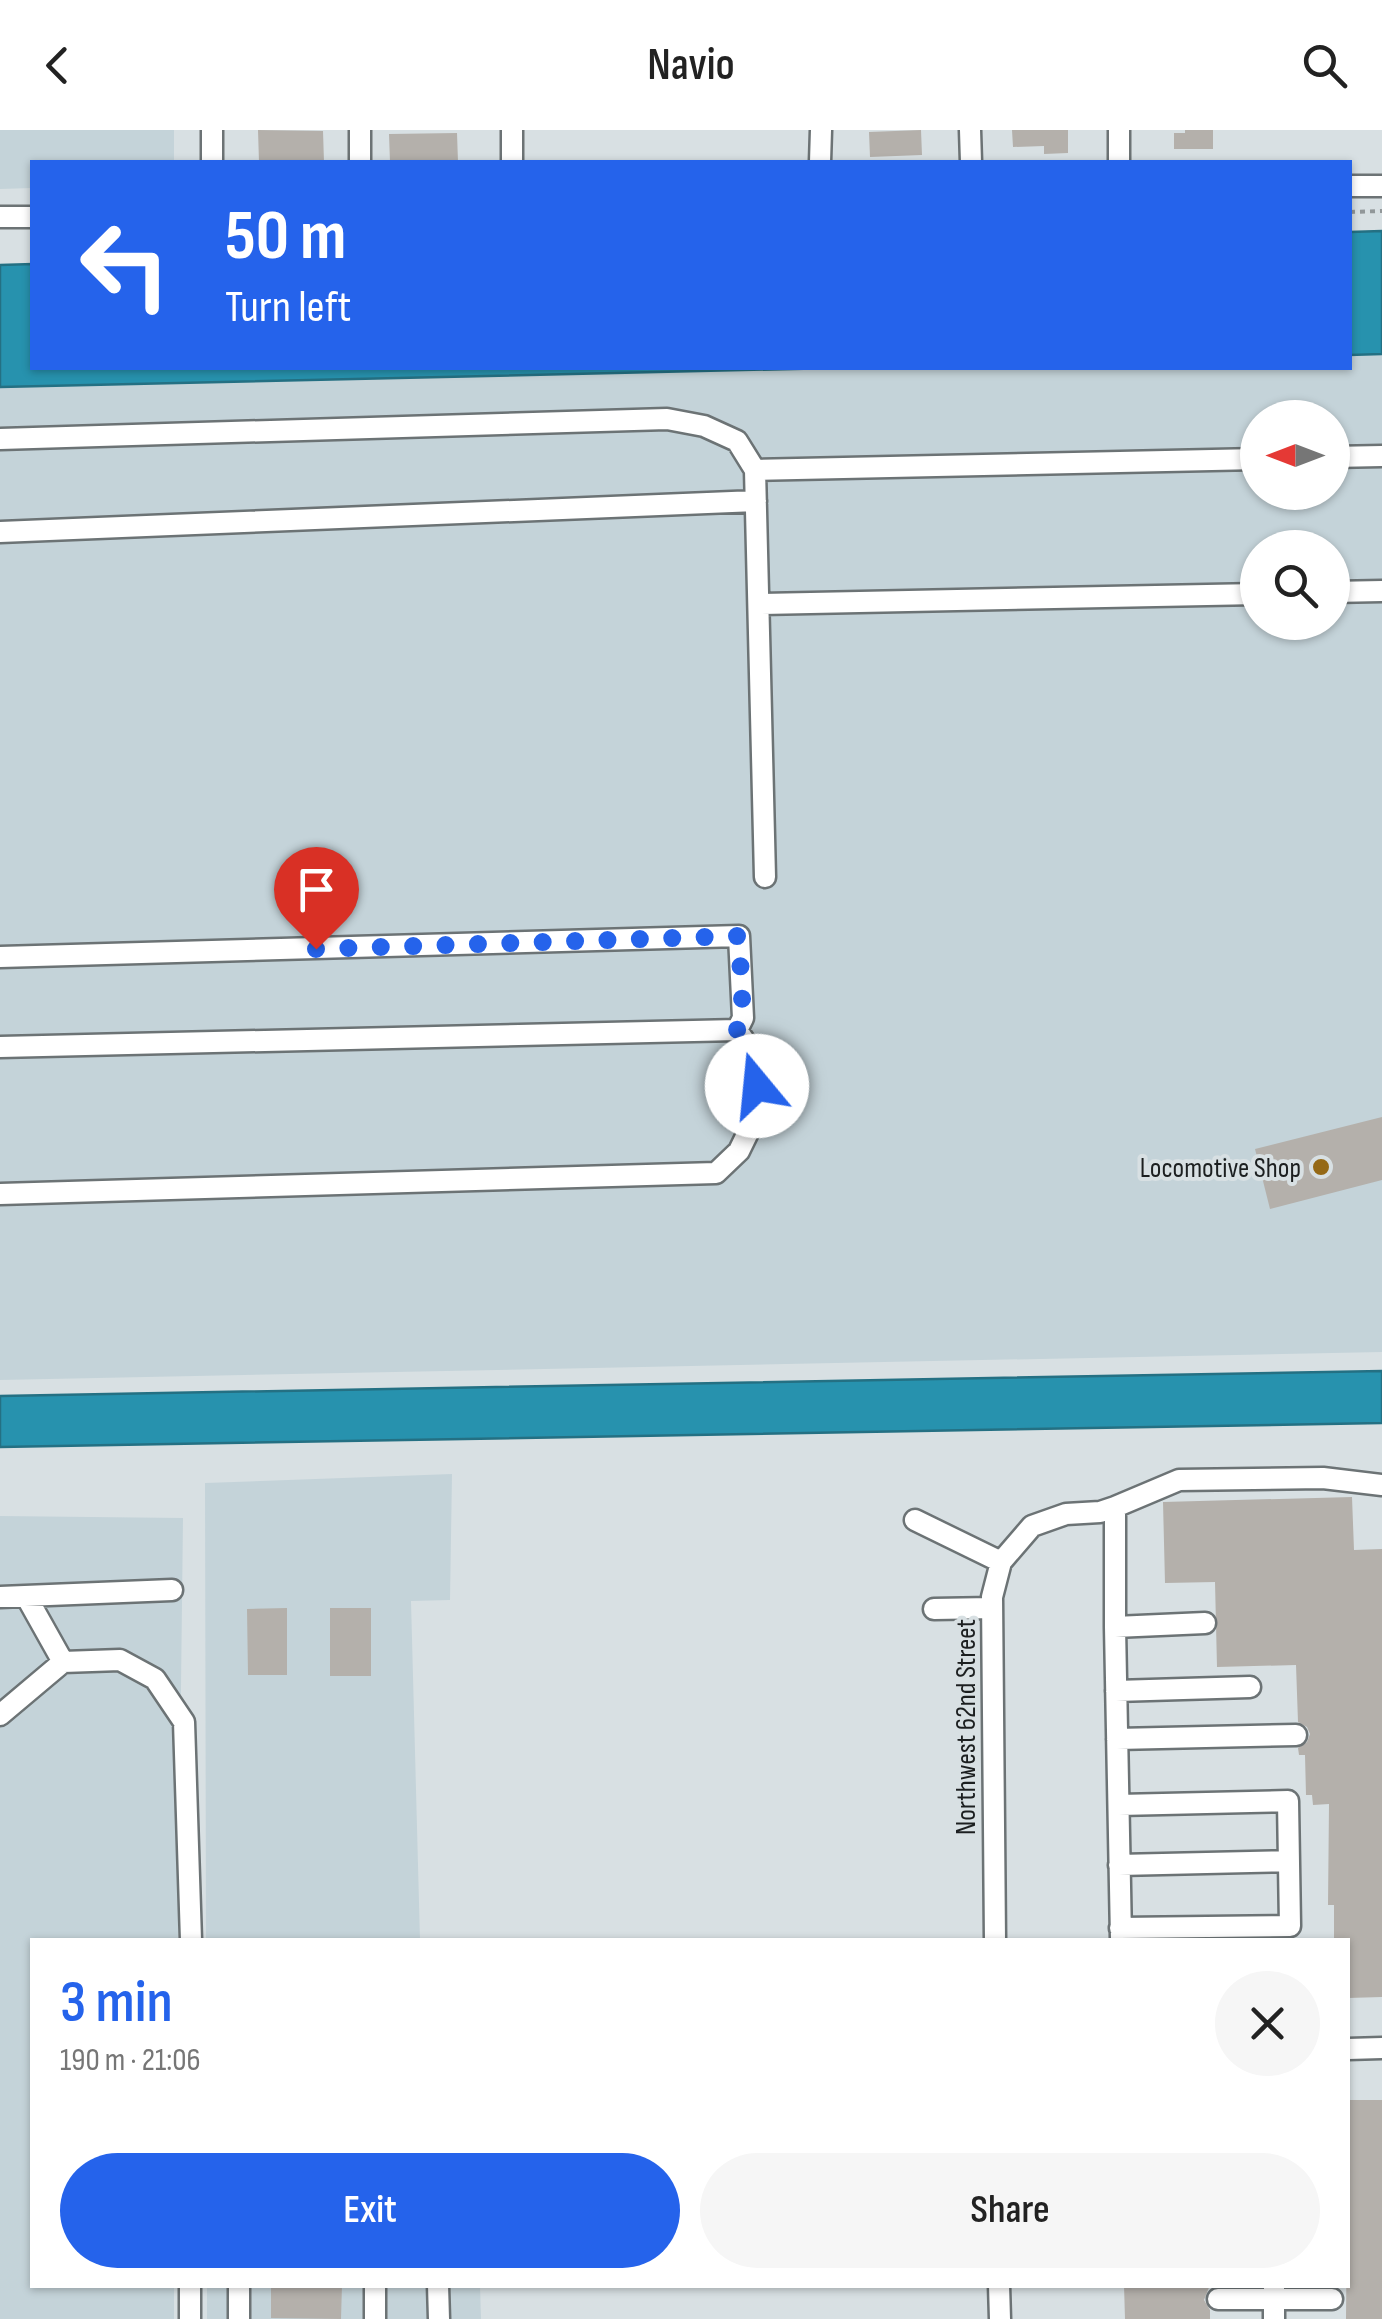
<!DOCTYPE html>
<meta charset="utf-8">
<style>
body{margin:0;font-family:"Sofia Sans Condensed",sans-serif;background:#f6f6f6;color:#222;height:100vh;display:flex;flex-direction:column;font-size:38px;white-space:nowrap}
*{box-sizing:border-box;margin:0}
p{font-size:32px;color:#767676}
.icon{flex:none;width:55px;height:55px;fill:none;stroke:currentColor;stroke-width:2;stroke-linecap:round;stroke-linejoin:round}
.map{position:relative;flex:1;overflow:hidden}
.drawer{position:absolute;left:30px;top:1808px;width:1320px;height:350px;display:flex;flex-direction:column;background:#fff;border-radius:0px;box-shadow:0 2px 8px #0004}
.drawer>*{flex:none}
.hud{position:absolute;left:30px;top:30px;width:1322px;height:210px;border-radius:0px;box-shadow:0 2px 8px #0004;background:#2563eb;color:#fff;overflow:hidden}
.needle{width:65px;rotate:270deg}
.controls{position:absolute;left:1240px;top:270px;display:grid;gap:20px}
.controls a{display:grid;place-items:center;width:110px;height:110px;border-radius:50%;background:#fff;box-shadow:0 2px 8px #0004;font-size:50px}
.pin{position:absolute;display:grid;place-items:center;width:85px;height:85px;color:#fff;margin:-102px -42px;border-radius:50% 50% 50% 0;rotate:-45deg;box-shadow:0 0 10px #0007}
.pin .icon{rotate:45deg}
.me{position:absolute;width:110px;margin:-55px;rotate:343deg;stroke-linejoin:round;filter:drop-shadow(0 0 8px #0008)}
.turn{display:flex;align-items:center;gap:35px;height:210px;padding:0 30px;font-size:45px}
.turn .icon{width:130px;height:130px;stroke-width:2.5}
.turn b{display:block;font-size:70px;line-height:85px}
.round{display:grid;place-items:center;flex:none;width:105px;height:105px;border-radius:52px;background:#f6f6f6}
.summary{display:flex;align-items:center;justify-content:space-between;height:170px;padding:0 30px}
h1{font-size:60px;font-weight:600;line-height:75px;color:#2563eb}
.button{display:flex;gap:20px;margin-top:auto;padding:20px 30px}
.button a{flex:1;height:115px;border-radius:60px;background:#2563eb;color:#fff;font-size:40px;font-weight:600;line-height:115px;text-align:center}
.button a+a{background:#f6f6f6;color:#222}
header{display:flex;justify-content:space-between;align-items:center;height:130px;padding:0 30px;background:#fff;font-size:45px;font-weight:600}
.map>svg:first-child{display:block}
.built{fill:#c4d3d9;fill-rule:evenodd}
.water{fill:#2792ae;stroke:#247083;stroke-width:2.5}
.building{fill:#b4b0ab}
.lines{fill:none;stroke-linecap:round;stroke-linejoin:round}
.minor-casing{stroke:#6c7375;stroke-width:25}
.path{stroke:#919799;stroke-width:4;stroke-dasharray:5 5;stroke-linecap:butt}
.minor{stroke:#fff;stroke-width:20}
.route{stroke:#2563eb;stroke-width:18;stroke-dasharray:0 32.4}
.poi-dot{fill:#956916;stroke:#d8e0e3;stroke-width:4}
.labels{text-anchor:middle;stroke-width:8;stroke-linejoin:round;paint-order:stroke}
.poi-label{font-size:28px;fill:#1c1f20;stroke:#d8e0e3;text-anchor:end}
.street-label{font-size:28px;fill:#1c1f20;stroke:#d8e0e3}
</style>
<header><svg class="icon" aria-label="back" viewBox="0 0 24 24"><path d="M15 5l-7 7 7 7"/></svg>Navio<svg class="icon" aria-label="search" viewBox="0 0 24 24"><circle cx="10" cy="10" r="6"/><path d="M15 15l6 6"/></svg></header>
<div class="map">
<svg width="1382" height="2189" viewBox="0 0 1382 2189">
<rect width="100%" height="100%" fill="#d8e0e3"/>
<path class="built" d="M0,0h174v32h-142v26l-32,1z
M1382,192v1030l-1382,28v-1000l305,-12h1045v-45zM1258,288h74v74h-74zM1258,418h74v74h-74z
M452,1344l-2,126 -39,1 9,339h-214l-1,-457z
M0,1386l183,2 -5,422h-146v345h142v34h-174z
M207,2155h273l1,34h-274z"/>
<path class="water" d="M1382,101v123l-32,1v-123z
M32,134v104h803l-835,19v-122z
M1382,1241v52l-1382,24v-51z"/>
<path class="building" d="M258,0l65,1 1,31h-65z
M921,0l1,25 -52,2 -1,-25z
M1012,0h56v23l-24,1v-8l-31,1z
M1185,0h28v19h-39v-16h11z
M457,3l1,29h-68l-1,-28z
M1382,987v63l-112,29 -15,-60z
M1352,1367l2,53 28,-1v448l-34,1v-58h-14v-35h-6l1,-101 -16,1 -1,-10h-6l-1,-40h-6l-1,-7 9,-6 3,-8 -3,-7 -9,-5 -2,-57 -79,2 -2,-85 -50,1 -2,-81z
M287,1478v67h-39l-1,-66z
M330,1478h41v68h-41z
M1348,1970h34v219h-36z
M271,2155h71l-1,34 -70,-1z
M1124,2155h86l-6,15 6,10v9h-85z"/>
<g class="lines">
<g class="minor-casing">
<path id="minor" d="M212,0v32
M360,0v32
M970,0l1,32
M512,32v-32
M820,32l1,-32
M1119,32v-32
M1350,56h32
M0,87h32
M0,309l667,-20 37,7 33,15 18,29 10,407
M1332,327l50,-1
M755,340l503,-11
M0,402l756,-31
M1332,462l50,-1
M760,474l498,-10
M0,827l739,-21 4,82 -6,12
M0,917l737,-17 19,28 2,54 -19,39 -23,22 -716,21
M1115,1377v120
M915,1390l86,42
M26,1466l37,66
M0,1467l172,-7
M934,1479l57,-1
M1116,1561l134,-4
M0,1585l63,-53 57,-2 35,19 29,43 7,218
M1117,1609l179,-4
M1119,1675l169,-4 2,125 -170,2
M1119,1735l170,-4
M1121,1808l-6,-311 90,-4
M995,1810l-3,-343 9,-35 31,-36 34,-12 34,-2 15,-5 64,-27 144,-2 59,7
M1348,1919l34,-1
M239,2155v34
M438,2155l1,34
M999,2155l1,34
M1274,2155v34
M1218,2169h114
M190,2189v-34
M375,2189v-34"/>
</g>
<path class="path" d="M1350,82l32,-1"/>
<use href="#minor" class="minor"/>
</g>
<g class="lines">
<path class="route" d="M316,819l423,-13 4,82 -6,12 19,28 1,28"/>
</g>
<circle class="poi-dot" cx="1321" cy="1037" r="10"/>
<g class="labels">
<g class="poi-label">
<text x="1301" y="1047">Locomotive Shop</text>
</g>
<g class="street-label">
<text transform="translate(965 1597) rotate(-90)" y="10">Northwest 62nd Street</text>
</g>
</g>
</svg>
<div class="controls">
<a><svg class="needle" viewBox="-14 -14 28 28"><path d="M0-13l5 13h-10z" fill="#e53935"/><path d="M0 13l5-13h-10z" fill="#767676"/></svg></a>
<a><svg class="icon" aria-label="search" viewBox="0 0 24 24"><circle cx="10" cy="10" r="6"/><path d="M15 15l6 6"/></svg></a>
</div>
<div class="pin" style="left:316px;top:819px;background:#d93025"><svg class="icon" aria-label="arrive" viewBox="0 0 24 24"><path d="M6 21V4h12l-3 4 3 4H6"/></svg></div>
<svg class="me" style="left:757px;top:956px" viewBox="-20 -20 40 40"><circle r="19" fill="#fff"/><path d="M0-13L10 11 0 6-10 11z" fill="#2563eb"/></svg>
<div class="hud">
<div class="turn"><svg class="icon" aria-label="left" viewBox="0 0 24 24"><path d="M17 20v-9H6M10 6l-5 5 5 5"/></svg><div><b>50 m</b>Turn left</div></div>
</div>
<section class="drawer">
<div class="summary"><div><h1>3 min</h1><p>190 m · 21:06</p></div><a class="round"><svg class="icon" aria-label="close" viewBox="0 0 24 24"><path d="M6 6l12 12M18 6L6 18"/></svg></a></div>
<div class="button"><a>Exit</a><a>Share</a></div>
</section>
</div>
